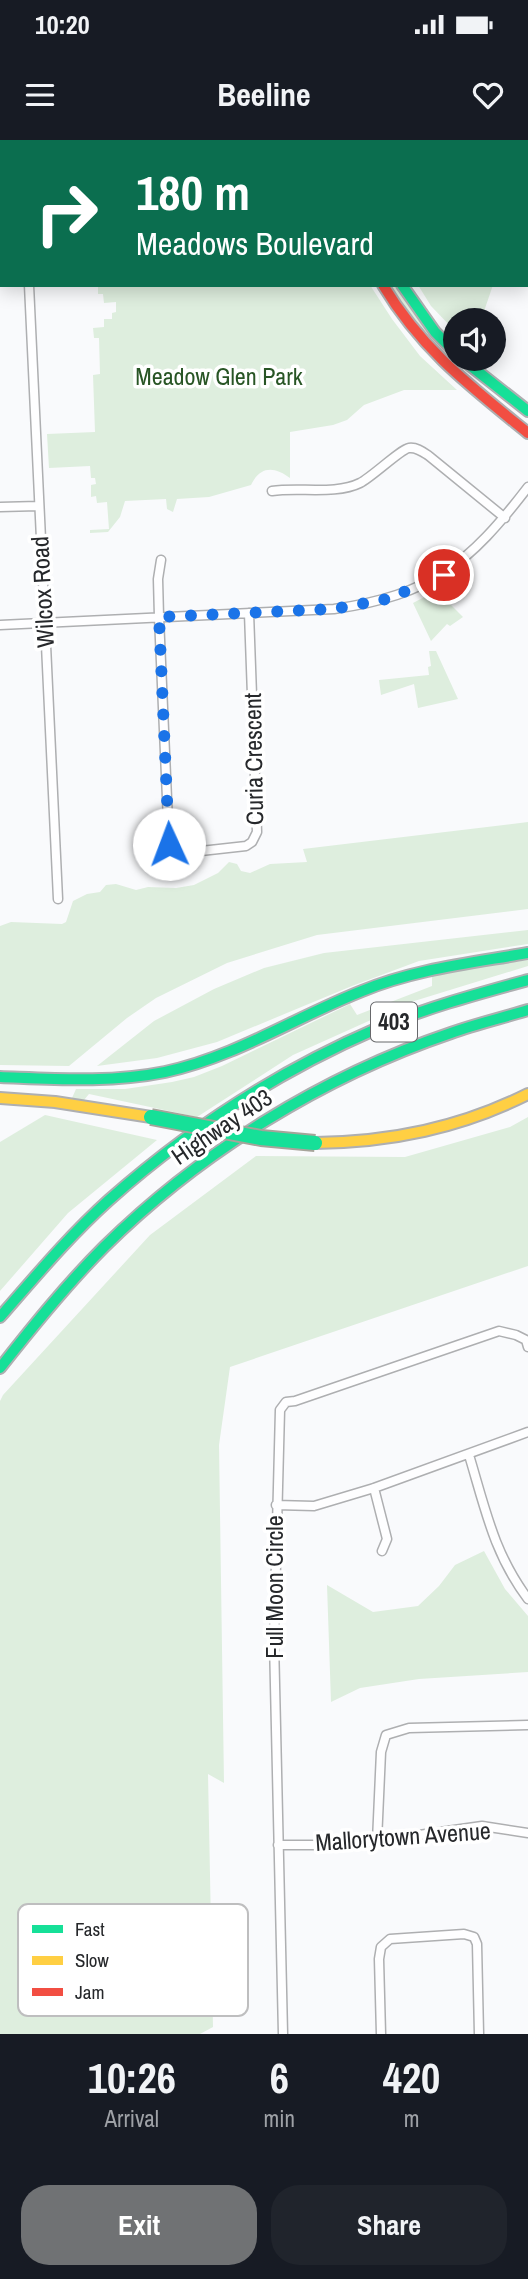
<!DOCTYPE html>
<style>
body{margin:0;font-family:"Archivo Narrow",sans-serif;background:#20242c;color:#f1f3f6;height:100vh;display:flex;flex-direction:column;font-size:26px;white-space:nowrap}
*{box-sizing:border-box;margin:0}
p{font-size:23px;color:#9ea1a6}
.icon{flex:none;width:38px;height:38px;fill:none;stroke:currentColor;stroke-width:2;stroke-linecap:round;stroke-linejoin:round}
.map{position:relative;height:1894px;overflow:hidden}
.details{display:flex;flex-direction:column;background:#171b24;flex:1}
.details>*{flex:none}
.top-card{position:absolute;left:0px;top:0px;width:528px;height:147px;box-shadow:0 4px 18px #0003;background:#0b6e4f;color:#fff;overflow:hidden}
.buttons{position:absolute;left:443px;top:168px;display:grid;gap:14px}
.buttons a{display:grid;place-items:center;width:63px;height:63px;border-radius:50%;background:#171b24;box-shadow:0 4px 18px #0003;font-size:35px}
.pin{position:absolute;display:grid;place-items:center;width:60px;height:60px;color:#fff;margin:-30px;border:4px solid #fff;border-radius:50%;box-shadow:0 2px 7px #0007}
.me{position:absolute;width:77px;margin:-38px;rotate:358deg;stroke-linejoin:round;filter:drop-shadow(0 0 5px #0008)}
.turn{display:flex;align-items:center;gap:24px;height:147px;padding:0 21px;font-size:32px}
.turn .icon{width:91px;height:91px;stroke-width:2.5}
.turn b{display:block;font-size:49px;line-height:60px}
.eta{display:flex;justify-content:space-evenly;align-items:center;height:119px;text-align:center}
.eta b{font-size:42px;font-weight:800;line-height:49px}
.button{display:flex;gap:14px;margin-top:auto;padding:14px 21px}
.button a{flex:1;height:80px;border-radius:28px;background:#707274;color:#fff;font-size:28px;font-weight:800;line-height:80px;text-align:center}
.button a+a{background:#20242c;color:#f1f3f6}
.status{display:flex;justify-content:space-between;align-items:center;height:49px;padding:0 35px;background:#171b24;direction:ltr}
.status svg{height:19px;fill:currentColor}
header{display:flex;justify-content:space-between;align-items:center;height:91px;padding:0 21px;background:#171b24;font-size:32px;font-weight:800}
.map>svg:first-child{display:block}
.green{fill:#deeede}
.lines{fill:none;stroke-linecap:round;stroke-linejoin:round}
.street-casing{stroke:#aeafb1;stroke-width:11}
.fast-casing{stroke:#aeafb1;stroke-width:14}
.slow-casing{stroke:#aeafb1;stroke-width:14}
.jam-casing{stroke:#aeafb1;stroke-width:14}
.street{stroke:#fefeff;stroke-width:8}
.fast{stroke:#16e098;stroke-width:10}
.slow{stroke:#ffcf43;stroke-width:10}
.jam{stroke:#f24e42;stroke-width:10}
.fast-bridge-casing{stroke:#a6a49a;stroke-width:18;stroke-linecap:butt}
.fast-bridge{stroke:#16e098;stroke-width:14}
.route{stroke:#1a73e8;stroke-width:12;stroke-dasharray:0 21.6}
.labels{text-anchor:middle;stroke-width:7;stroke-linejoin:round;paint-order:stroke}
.shield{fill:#fff;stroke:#67686b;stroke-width:2}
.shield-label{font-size:23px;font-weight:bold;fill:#26282b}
.park-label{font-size:24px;fill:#285525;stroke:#fff}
.street-label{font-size:24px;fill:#26282b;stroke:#fff}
.key{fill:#fff;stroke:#bebebf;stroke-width:2}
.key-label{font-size:19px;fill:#26282b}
</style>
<div class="status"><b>10:20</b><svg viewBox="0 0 49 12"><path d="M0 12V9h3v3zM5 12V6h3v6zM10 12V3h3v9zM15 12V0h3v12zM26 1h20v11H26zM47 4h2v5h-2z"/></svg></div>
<header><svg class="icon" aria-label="menu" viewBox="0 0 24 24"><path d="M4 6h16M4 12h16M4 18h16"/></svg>Beeline<svg class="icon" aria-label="heart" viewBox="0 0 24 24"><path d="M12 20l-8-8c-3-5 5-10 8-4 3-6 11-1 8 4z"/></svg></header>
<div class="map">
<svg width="528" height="1894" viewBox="0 0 528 1894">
<rect width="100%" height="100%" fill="#f9fafc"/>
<path class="green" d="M98,145h272l22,34 28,37 37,34h-53l-40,15 -17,15 -14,5 -43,7v46c-16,-12 -30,-12 -39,7l-42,12 -32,2 -4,13 -6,-3 -1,-10 -41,2 -5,16 -12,15 -18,1v-3l19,-1 -2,-27 -10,1 -1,-7 -5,1v-12l5,-1 -1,-6h-4l-1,-12 -41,2 -2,-34 48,-2 -2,-57 7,-1 -1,-36h-5l-1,-10 11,-1v-8h8v-6l4,-1v-10l-12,1 -1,-9h-5z
M390,145h9l37,53 19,21 32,26c-48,-29 -66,-55 -97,-100z
M418,145h75l-12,35h-26v11l-24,-25z
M457,440l5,4 -16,16 17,17 -13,9 -3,-2 -16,17 -18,-38z
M429,511h7l22,48 -40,9 -4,-24 -33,11 -2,-15 50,-5 -1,-8 3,-1z
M528,682v87l-211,26 -90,28 -71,35 -29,20 -58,48 -69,-1v-139l11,-4 51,2 4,-2 7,-21 14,-7 13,-2 6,-7 10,-1 20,6 12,-3 28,1 18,-3 24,-12 11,-11 8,2 4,7 9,2 20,-9 37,-2 -4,-13z
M528,790v14l-109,17 -67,25 -135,56 -60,16 -60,8 57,-45 60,-32 50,-21 60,-15z
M528,820v6l-117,36 -118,53 -96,62 -108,-23 -5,6 -12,-2 4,-9h49l47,-7 22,-5 28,-11 128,-62 7,11 75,-29v-10l45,-9z
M45,975l112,25 -89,73 -68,78v-149z
M528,977v149l-298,101 -11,78 5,338 -16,-9 5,253 -13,7h-200v-633l3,-6 147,-160 106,-79 149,1 105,-30z
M484,1411l21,38 23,27v56l-109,7 -59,9 -29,14 -4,-117 46,27 45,-6 21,-20 16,-21z"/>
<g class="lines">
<g class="street-casing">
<path id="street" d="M23,0v2
M29,145l29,614
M272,351c27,-4 64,4 88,-8 12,-6 41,-34 49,-35 8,-1 14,4 20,8l76,62
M0,367l38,-1
M161,420l-3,19 1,38 10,227 7,7 16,1 54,-6 6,-4 5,-10 -8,-219
M0,485l334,-16c97,-14 135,-45 194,-122
M469,1315c16,53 25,99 59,144
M374,1348l13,51 -5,12
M276,1365l38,1 60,-18 154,-56
M377,1701l4,-89 5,-17 23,-7 119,-3
M278,1705h52l47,-4 105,-15 46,7
M283,1894l-9,-393 6,-231 6,-8 9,-1 204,-70 17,4 10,5 2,7
M381,1894l-2,-75 2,-12 9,-8 74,-5 10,3 3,7 2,90"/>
</g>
<g class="fast-casing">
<path id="fast" d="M242,0l3,2
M402,145l33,47 20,20
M462,219l66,52
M0,937c55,2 111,6 165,-5 70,-15 131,-55 197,-81 53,-22 110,-28 166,-38
M0,1177c35,-40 69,-81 109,-117 79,-70 170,-129 267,-171 49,-21 101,-35 152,-49
M0,1228c33,-42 66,-83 104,-121 96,-95 220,-171 347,-214 25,-9 51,-15 77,-23"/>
</g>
<g class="slow-casing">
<path id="slow" d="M276,0l2,2
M0,958l55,4 96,15
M315,1003c76,-1 145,-15 213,-49"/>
</g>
<g class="jam-casing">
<path id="jam" d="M383,145c39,65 87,101 145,148"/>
</g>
<use href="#street" class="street"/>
<use href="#fast" class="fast"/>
<use href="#slow" class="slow"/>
<use href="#jam" class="jam"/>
<g class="fast-bridge-casing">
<path id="fast-bridge" d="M151,977l110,21 54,5"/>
</g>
<use href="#fast-bridge" class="fast-bridge"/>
</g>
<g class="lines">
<path class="route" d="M169,704l-10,-227 175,-8 53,-10 57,-24"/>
</g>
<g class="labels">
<rect class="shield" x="371" y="862.5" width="46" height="39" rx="5"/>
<g class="shield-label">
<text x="394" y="890">403</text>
</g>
<g class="park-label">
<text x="219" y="245">Meadow Glen Park</text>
</g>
<g class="street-label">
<text transform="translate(43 452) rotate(-93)" y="8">Wilcox Road</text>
<text transform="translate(254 619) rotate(-91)" y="8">Curia Crescent</text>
<text transform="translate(222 987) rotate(-34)" y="8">Highway 403</text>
<text transform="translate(275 1447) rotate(-90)" y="8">Full Moon Circle</text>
<text transform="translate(403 1697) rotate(-4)" y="8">Mallorytown Avenue</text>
</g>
</g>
<rect x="18" y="1764" width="230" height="112" rx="10" class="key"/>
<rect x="32" y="1785" width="31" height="8" fill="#16e098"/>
<rect x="32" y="1816" width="31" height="9" fill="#ffcf43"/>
<rect x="32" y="1848" width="31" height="8" fill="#f24e42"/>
<g class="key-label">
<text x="75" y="1796">Fast</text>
<text x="75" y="1827">Slow</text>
<text x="75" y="1859">Jam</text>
</g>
</svg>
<div class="buttons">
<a><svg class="icon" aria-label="sound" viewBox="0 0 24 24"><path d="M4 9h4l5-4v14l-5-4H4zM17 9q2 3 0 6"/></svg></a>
</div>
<div class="pin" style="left:444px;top:435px;background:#d93025"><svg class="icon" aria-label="arrive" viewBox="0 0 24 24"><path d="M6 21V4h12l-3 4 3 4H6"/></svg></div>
<svg class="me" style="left:169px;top:704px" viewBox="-20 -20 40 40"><circle r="19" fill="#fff"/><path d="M0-13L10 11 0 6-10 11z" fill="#1a73e8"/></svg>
<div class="top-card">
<div class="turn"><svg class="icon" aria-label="right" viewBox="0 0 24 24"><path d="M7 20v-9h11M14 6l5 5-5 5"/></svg><div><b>180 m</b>Meadows Boulevard</div></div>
</div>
</div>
<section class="details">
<div class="eta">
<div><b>10:26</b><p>Arrival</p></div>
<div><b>6</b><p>min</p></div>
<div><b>420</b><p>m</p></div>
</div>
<div class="button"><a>Exit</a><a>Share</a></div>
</section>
